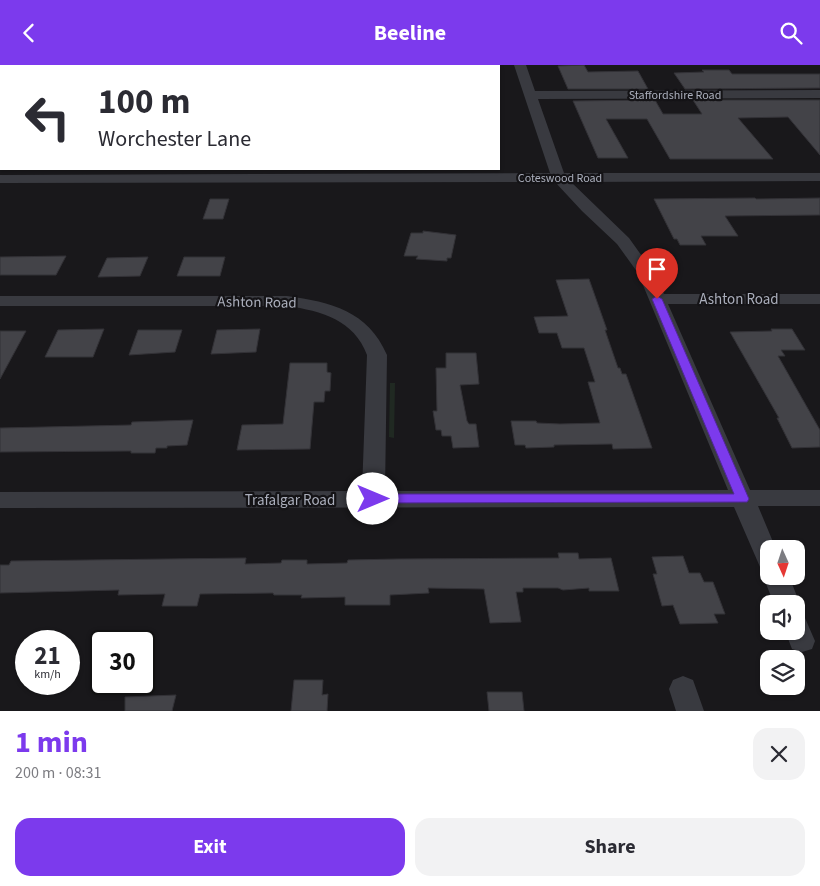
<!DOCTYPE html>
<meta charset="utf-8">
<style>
body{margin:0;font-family:"Source Sans 3",sans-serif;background:#f2f2f3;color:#2b2b33;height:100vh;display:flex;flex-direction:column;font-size:19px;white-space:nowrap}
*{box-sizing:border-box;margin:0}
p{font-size:16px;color:#7c7c81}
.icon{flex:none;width:28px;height:28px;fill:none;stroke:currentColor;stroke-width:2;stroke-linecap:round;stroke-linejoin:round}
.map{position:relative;height:646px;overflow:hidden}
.details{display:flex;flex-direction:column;background:#fff;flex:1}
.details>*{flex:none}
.hud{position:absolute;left:0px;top:0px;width:500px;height:105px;box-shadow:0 1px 4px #0004;background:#fff;color:#2b2b33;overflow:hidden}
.needle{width:32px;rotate:177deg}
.buttons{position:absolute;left:760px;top:475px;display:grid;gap:10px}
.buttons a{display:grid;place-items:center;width:45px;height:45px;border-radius:10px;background:#fff;box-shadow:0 1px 4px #0004;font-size:25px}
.speed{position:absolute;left:15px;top:565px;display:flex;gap:10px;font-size:25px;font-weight:700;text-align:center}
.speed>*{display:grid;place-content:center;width:65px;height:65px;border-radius:50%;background:#fff;box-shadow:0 1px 4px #0004;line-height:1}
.speed small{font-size:12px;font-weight:400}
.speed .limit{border:2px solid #111;border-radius:8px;background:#fff;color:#111}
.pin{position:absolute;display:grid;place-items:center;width:42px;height:42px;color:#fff;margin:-51px -21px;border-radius:50% 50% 50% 0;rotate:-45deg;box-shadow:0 0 5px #0007}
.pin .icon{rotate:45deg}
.me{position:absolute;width:55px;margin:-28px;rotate:90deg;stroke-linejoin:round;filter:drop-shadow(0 0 4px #0008)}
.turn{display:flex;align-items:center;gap:18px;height:105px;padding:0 15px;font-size:22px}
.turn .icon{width:65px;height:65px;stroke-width:2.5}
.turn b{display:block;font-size:35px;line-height:42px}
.round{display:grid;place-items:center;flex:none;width:52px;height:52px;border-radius:15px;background:#f2f2f3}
.headline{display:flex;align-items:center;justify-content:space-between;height:85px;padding:0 15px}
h1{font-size:30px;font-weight:700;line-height:38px;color:#7c3aed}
.cta{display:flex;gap:10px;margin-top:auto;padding:10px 15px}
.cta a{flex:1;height:58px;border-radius:15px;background:#7c3aed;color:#fff;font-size:20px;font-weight:700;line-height:58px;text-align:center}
.cta a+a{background:#f2f2f3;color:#2b2b33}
header{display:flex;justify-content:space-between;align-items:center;height:65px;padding:0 15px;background:#7c3aed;color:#fff;font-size:22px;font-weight:700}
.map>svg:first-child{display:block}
.green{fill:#202922}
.building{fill:#434348;stroke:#333237}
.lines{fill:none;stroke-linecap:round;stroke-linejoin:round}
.street{fill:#393a40;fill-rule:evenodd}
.route{fill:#7c3aed;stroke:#51269a}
.labels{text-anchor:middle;stroke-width:4.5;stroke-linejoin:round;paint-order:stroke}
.far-street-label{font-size:12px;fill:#aaaebb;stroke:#141316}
.street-label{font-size:15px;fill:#aaaebb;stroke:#141316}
</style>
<header><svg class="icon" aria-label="back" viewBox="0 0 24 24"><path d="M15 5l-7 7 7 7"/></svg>Beeline<svg class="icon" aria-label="search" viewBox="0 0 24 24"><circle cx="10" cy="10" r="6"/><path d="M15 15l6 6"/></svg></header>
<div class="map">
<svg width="820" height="646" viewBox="0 0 820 646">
<rect width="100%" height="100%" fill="#19181b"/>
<path class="green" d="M390,318h5l-1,55 -5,-1z"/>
<path class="building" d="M584,0l4,7 50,-1 10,18h-80l-10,-23z
M702,5h27l3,4h88v14l-135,1 -11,-16 30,-1z
M655,35l8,14h39l-9,-14h127v55l-32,-38 -50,1 35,41h-103l-23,-40h-41l22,39h-30l-25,-57z
M755,133l1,1 64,-1v17l-95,1 13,20h-37l5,9h-26l-3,-6h-3l-20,-40z
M210,134h19l-6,20h-20z
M423,166l33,4 -5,23h-4v3l-31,-2 2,-3h-14l7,-23h12z
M66,191l-10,19h-56v-18z
M148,192l-8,19 -42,1 9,-19z
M184,192h41l-5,19h-43z
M589,214l18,51h-2l13,38h2l2,6h4l26,74 -39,1 -1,-5 -58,1v2l-28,1 -1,-3h-10l-4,-24h25l1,2 23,1 40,-1 -12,-41h7l-11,-34h-22l-5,-15h-18l-5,-16 34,-1 -12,-36z
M104,264l-11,28h-48l13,-27z
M260,264l-4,23 -45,2 6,-24z
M771,264h21l13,21h-24l4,6h-7l42,74v17l-28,1 -15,-30h2l-49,-86 42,-1z
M138,265h44l-7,22 -46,3z
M0,266h26l-26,48z
M446,288h30l3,31 -19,1 7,36 2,3h7l3,23 -26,1 -2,-12h-9l-1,-6h-5l-3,-19h4l-1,-43h10z
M290,298h37v9l4,1 -1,18h-5l-1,11h-10l-4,47 -73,1 5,-25 41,-1z
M193,355l-6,25 -20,1v2h-11l-1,5h-24v-2l-131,1v-24l131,-3 1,-3z
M558,488h20l1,6 32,-1 8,33h-30v-3l-26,2 -5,-2h-35v4h-7l5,30 -31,1 -6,-34 -56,-1 1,5 -39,2v10h-45v-8l-44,1 1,-3h-28l-1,-2 -73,1 -3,12h-35l3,-12 -47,1 1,-5 -119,3v-28h9l2,-4 235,-3 -1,6 36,-1 1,-3h25v4l40,-1 1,-3 50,-1 161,-1z
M683,491l6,17h11l4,9h9l12,32h-11l4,9 -38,1 -7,-19 -11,1 -9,-32h4l-5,-17z
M294,615h29l-1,15 6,-1 -1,17h-36z
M487,627h35l2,19h-35z
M176,630l-4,16h-47v-14z"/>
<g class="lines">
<path class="street" d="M0,0h6v1h-5l-1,3z
M339,0h12v1h-11z
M514,0h12l9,26 285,-1v8l-282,1 26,74h256v8l-249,1 58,56 25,35 10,21h156v10h-152l82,186h70v16h-62l18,43h-7v27h20l11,28 -4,7v-7h-22l-11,-28 4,-7 -7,-2 -3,-7 -23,-53 -734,1v-16l362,-1 5,-136c-13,-35 -45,-44 -80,-49h-287v-10h287c44,6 81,15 100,59l-2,136 343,-1 -90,-217 -21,-29 -35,-33 -27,-29 -555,1v-8l550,-2z
M796,550l9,3 10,23 -3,8 -10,3 -10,-3 -7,-18h11z
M683,611l10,4 11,31h-28l-7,-22 4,-9z"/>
</g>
<path class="route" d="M657,231l5,3 87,200 -2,3 -379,1 -1,-4 1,-3 5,-2h361l-82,-195z"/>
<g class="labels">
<g class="far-street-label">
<text x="675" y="34">Staffordshire Road</text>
<text x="560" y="117">Coteswood Road</text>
</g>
<g class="street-label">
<text x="739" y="239">Ashton Road</text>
<text transform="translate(257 237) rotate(1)" y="5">Ashton Road</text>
<text x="290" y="440">Trafalgar Road</text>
</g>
</g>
</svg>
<div class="buttons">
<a><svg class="needle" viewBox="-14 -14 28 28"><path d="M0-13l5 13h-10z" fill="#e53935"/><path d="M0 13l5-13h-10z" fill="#7c7c81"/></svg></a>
<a><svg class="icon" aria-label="sound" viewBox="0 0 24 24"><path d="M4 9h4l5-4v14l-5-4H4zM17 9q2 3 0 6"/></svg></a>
<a><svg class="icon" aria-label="layers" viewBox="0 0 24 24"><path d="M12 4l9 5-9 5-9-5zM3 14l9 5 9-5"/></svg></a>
</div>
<div class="speed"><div>21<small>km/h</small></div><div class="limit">30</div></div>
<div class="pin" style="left:657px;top:234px;background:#d93025"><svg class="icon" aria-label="arrive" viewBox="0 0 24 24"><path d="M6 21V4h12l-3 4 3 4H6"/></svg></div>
<svg class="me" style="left:373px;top:434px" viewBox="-20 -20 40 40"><circle r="19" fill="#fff"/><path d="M0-13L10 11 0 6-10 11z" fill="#7c3aed"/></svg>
<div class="hud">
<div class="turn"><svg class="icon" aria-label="left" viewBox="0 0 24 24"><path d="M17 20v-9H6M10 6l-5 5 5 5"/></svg><div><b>100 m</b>Worchester Lane</div></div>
</div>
</div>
<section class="details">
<div class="headline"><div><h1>1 min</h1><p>200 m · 08:31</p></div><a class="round"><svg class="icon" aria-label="close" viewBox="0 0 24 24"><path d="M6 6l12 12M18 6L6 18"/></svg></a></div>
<div class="cta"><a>Exit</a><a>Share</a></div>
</section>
